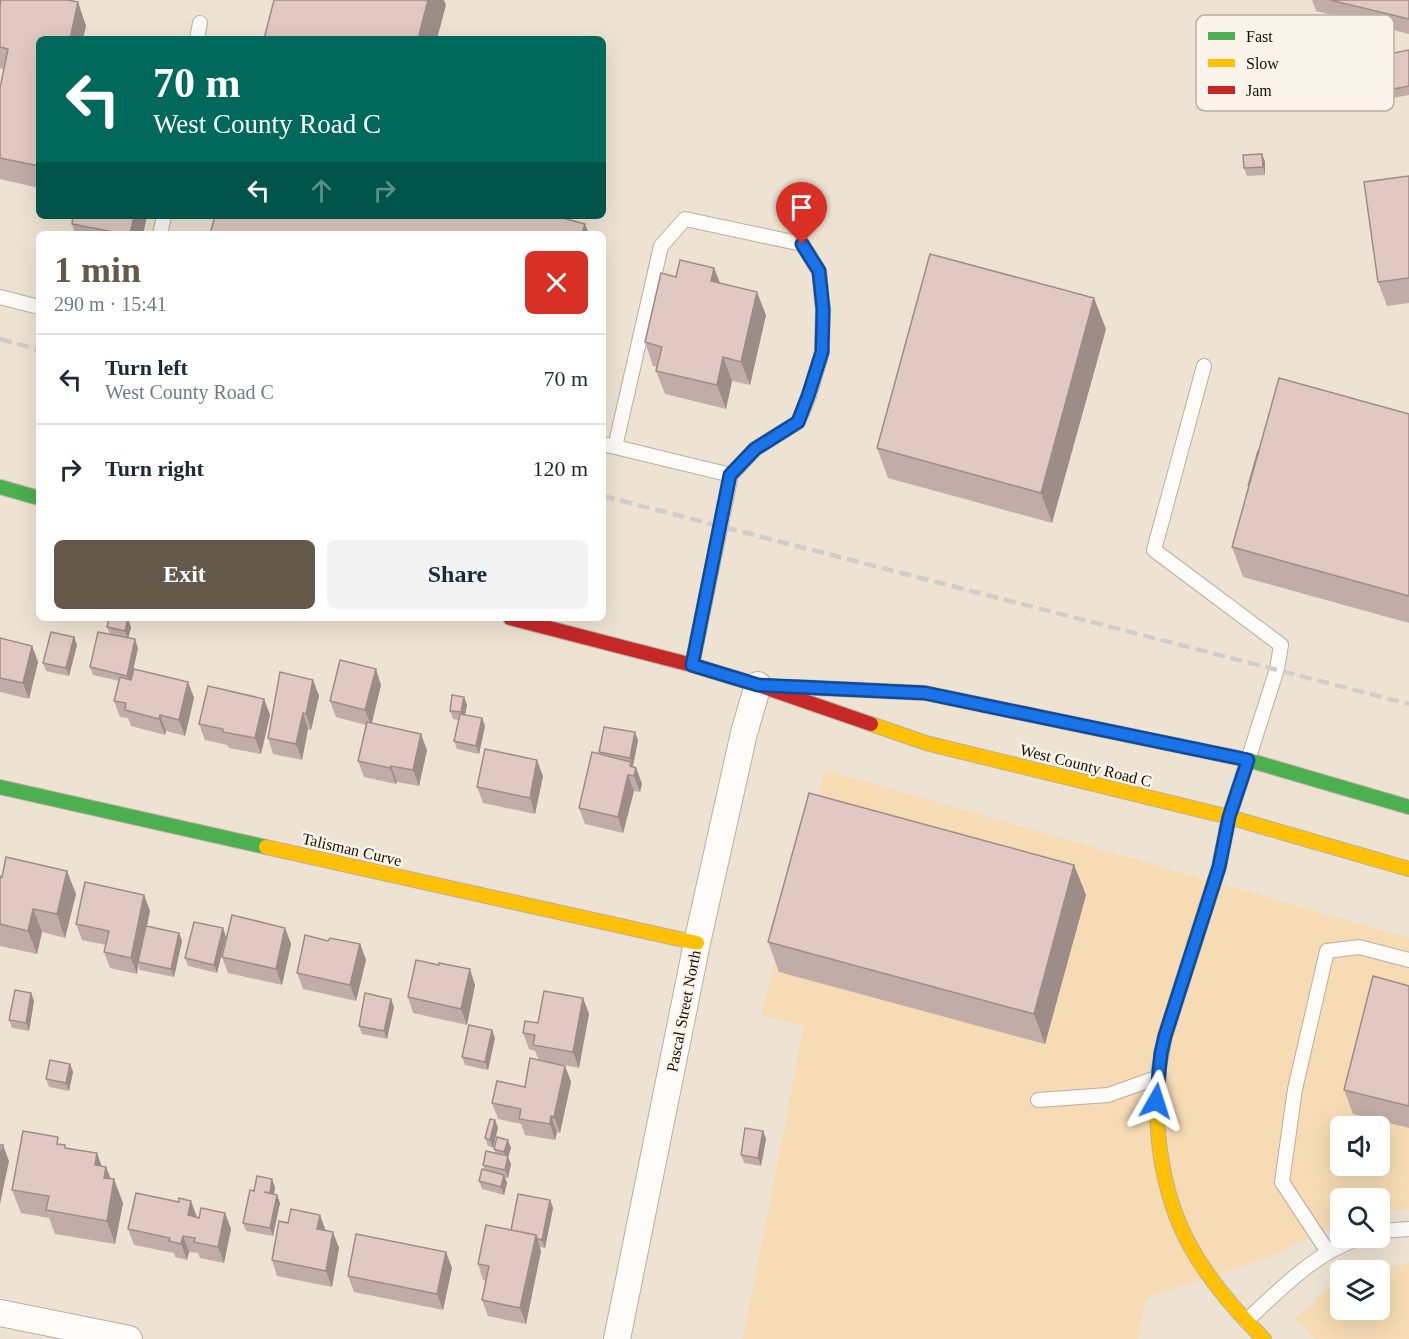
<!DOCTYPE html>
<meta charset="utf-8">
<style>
body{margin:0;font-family:"Times New Roman",serif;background:#f2f2f3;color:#1f2937;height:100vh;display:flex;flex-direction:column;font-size:22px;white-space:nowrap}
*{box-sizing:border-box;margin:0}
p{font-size:20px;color:#747a83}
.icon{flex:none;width:33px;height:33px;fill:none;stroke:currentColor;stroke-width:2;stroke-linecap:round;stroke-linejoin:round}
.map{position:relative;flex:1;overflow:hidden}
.side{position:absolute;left:36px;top:231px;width:570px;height:390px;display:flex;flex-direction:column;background:#fff;border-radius:9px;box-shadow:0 6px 24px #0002}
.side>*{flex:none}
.banner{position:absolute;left:36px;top:36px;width:570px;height:183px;border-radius:9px;box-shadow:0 6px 24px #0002;background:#00695c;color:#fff;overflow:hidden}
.fabs{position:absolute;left:1330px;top:1116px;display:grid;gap:12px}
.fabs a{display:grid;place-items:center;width:60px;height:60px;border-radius:9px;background:#fff;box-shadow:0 6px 24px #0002;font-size:30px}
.pin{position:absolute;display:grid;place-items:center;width:51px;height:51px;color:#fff;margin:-62px -26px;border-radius:50% 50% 50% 0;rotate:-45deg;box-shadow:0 0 6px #0007}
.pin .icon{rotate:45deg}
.me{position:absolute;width:66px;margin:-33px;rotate:6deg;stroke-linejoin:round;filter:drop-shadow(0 0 4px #0008)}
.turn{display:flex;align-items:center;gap:21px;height:126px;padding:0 18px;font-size:27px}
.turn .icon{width:78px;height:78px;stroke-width:2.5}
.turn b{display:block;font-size:42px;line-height:51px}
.lanes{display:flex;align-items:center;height:57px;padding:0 18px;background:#0003;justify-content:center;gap:30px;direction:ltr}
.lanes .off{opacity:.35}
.round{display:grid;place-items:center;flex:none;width:63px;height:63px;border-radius:9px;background:#f2f2f3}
.headline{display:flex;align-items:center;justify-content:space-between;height:102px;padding:0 18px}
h1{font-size:36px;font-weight:700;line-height:45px;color:#64594a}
.action{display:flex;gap:12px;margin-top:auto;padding:12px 18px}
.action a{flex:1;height:69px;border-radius:9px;background:#64594a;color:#fff;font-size:24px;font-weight:700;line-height:69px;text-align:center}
.action a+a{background:#f2f2f3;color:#1f2937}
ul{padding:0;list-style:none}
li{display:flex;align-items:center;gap:18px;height:90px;padding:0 18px;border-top:2px solid #e0e1e3}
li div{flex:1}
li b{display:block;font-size:22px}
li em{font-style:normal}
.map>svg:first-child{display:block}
.built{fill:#f6dbb4;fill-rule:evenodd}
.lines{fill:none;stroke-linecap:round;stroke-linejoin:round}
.lane-casing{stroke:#baaf9e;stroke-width:16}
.street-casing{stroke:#baaf9e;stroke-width:28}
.fast-casing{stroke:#baaf9e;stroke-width:16}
.slow-casing{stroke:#baaf9e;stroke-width:16}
.jam-casing{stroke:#baaf9e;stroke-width:16}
.lane{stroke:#fcfbf8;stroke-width:14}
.street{stroke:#fcfbf8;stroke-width:26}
.fast{stroke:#4caf50;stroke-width:14}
.slow{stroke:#ffc107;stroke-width:14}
.jam{stroke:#c62828;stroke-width:14}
.rail{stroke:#d1cdc8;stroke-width:4.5;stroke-dasharray:12 6;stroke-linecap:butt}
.wall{fill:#c2aca7}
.shaded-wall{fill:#9e8c88}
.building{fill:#e1c8c2;stroke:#9e8c88;stroke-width:1.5}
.route-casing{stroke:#114b97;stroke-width:15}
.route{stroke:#1a73e8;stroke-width:10}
.labels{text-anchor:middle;stroke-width:5;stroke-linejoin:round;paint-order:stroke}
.street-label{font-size:16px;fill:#1a0e00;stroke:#fbf4ea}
.key{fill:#fbf4ea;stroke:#b8afa4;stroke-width:1.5}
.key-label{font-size:16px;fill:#1a0e00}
</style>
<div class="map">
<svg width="1409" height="1339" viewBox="0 0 1409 1339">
<rect width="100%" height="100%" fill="#eee3d3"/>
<path class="built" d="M825,770l584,168v271l-29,3v-14h-39v25l-71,34 -124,41 -8,41h-395l61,-313 -43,-11zM1341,1126h39v40h-39z
M1409,1263v76h-94l-21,-20 47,-41v32h39v-40h-7z"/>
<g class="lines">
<g class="lane-casing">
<path id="lane" d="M197,39l3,-16
M160,234l4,-18
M0,297l39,10
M1204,366l-50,184 127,95 -4,24 -29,91
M603,444l128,31
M615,447l46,-201 24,-27 117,25 17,27 4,38 -1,43 -13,44 -11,26 -43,27 -24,26 -39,190
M1038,1100l70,-5 48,-17
M1380,1231l29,-2
M1328,1252l-46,-70 13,-93 32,-138 32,-4 50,13
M1246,1321c35,-32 68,-68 114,-83"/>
</g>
<g class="street-casing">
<path id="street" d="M0,1313l129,26
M617,1339l80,-396 47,-210 14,-48"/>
</g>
<g class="fast-casing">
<path id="fast" d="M0,487l39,11
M1103,730l145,30 161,47
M0,787l266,60
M1157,1113l2,-45 6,-32 54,-169 10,-50 19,-57"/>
</g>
<g class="slow-casing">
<path id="slow" d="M871,724l55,19 303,74 180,52
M266,847l431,96
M1157,1113c3,99 38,158 107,226"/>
</g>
<g class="jam-casing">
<path id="jam" d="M510,618l182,47 66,20 113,39
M796,687l129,6 178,37"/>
</g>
<use href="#lane" class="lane"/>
<use href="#street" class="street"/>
<use href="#fast" class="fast"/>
<use href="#slow" class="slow"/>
<use href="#jam" class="jam"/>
<path class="rail" d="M0,339l39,11
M603,496l806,208"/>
</g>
<path class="wall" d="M1312,0h97v34l-93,-23z
M78,2l8,24 -3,13h-44v149l-39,-9v-91l4,-18 -4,-2v-62z
M1291,44l-4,17 -15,-4 -3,-8z
M1409,50v45l-27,5 -3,-8z
M1262,154l3,8v13l-18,1 -3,-8z
M1409,176v127l-22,3 -9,-24z
M73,216h74l-4,18h-68l-3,-10z
M714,268l6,15 46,32 -16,70 -18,-4 -6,28 -61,-15 -9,-23 1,-4 -4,-1 -8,-24 31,-65z
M1106,329l-54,194 -164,-45 -11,-30z
M1409,414v209l-166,-46 -11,-30z
M107,627h24l-3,11 10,10 -7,32 57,2 6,16 -9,38 -19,-5 -1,4 -34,-9 -3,-8 -8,-1 -6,-16 5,-20 -26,-6 -3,-8 20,-33z
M74,637l3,8 -8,31 -23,-5 -3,-8z
M0,638l32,8 6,16 -9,37 -29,-7z
M313,680l6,16 -8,34 -3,-1 -6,31 -29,-6 -5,-16z
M381,685l-9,38 55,27 -8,36 -22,-4 -1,2 -32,-7 -6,-16 8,-36 -30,-8 -6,-16z
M464,697l3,8 -2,10 17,3 3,8 -6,28 -22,-5 -3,-8 5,-21 -6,-1 -3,-8z
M264,699l6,16 -9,39 -32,-6 -2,-3 -22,-5 -6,-16z
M638,740l-5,26 3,2 6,16 -2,8 -6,-1 -11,42 -38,-9 -6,-16 21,-54 -1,-2z
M543,776l-8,38 -52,-11 -6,-16z
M1074,865l12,30 -41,149 -266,-72 -11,-30z
M67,871l9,23 -11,44 -23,-6 -5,22 -37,-8v-70z
M144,895l6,16 -3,15 32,7 3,8 -8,36 -34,-7 -2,-5 -1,9 -27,-6 -6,-16 2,-7 -24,-5 -6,-16z
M223,928l3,9 -9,36 -29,-7 -3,-8z
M285,928l6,16 -9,41 -54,-12 -6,-16z
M360,944l6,16 -10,41 -53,-12 -6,-16z
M475,985l-8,40 -54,-12 -5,-16z
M1409,986v142l-56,-14 -9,-24z
M31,993l3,8 -5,30 -17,-3 -3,-8z
M583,998l6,16 -10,54 -30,-6 16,4 6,16 -11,51 -3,-1 -2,8 -30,-5 -4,-11 -23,-5 -6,-16 33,-16 14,-27 -4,-9 -6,-2 -6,-16 15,-10z
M394,1007l-7,32 -25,-5 -3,-8z
M492,1030l3,8 -7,32 -23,-5 -3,-8z
M70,1064l3,8 -4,19 -20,-4 -3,-8z
M495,1120l3,8 -5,20 -5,-2 -3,-8z
M763,1131l3,8 -5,27 -17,-3 -3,-8z
M60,1144l5,1 1,3 31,5 4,13 5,1 5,12 12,24 -8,41 -60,-10 -6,-16 -28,-5 -9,-23z
M511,1148l-3,9 3,7 -3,14h-3l2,5 -3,12 -22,-6 -3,-8 6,-11 -2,-5 12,-12 -1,-4z
M275,1187l-1,7 6,9 -7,33 -27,-5 -3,-8 11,-32z
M550,1200l3,8 -8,40 -5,-1 1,4 -15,73 -38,-8 -6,-16 4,-19 -3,-1 -5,-16 33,-34z
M225,1213l6,16 -7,34 -24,-5 -2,-5 -9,-1 -2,8 -12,-3 -1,-4 -40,-8 -6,-16z
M326,1231l13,17 -7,39 -55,-11 -5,-16z
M446,1252l6,16 -9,42 -89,-18 -6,-16z"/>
<path class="shaded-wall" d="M428,0h16l2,5 -9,34h-19z
M78,2l8,24 -3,13h-13z
M1288,36l3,8 -4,17 -3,-8z
M1262,154l3,8v13l-2,-8z
M134,216h13l-4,18h-13z
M585,224l4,10h-7z
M714,268l9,23 -12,-10z
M757,292l9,23 -16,70 -9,-23z
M1094,298l12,31 -54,194 -11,-30z
M723,357l9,24 -6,28 -9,-24z
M128,618l3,9 -3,12 -3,-8z
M74,637l3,8 -8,31 -3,-8z
M135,639l3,9 -8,36 -3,-8z
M32,646l6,16 -9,37 -6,-16z
M376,669l5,16 -10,41 -6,-16z
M313,680l6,16 -8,34 -5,-16z
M188,682l6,16 -9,38 -6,-16z
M464,697l3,8 -3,15 -3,-8z
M264,699l6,16 -9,39 -6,-16z
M303,713l5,16 -6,31 -6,-16z
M160,715l6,16 -1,4 -6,-16z
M482,718l3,8 -6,28 -3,-8z
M635,732l3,8 -5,26 -3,-8z
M421,734l6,16 -8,36 -6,-16z
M537,760l6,16 -8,38 -5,-16z
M631,762l4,10 1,-4 6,16 -2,8 -10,-26z
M391,766l6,16 -1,2 -6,-16z
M628,775l6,16 -11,42 -5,-16z
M1074,865l12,30 -41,149 -11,-30z
M67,871l9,23 -11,44 -8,-24z
M144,895l6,16 -11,51h-1v3l-1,9 -6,-16z
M33,909l9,23 -5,22 -9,-23z
M223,928l3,9 -9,36 -3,-8z
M285,928l6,16 -9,41 -6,-16z
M179,933l3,8 -8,36 -3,-8z
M360,944l6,16 -10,41 -6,-16z
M470,969l5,16 -8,40 -6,-16z
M31,993l3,8 -5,30 -3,-8z
M583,998l6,16 -10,54 -6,-16z
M391,999l3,8 -7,32 -3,-8z
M492,1030l3,8 -7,32 -3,-8z
M70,1064l3,8 -4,19 -3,-8z
M565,1066l6,16 -11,51 -6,-16z
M551,1116l6,16 -2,8 -5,-16z
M495,1120l3,8 -5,20 -3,-8z
M763,1131l3,8 -5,27 -3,-8z
M508,1140l3,8 -3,9 3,7 -3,14 -3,-8 2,-10 -3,-8z
M3,1145l6,16 -9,43v-45z
M97,1153l8,22 1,-8 7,19 1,-7 9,24 -8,41 -8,-23 -12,-56z
M504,1175l3,8 -3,12 -3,-8z
M272,1179l3,8 -2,14 -3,-8z
M277,1195l3,8 -7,33 -3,-8z
M550,1200l3,8 -8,40 -3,-8z
M191,1201l6,16 -9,-2z
M225,1213l6,16 -7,34 -6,-16z
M320,1215l6,16 -9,-2z
M333,1232l6,16 -7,39 -6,-16z
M536,1235l5,16 -15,73 -6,-16z
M183,1236l6,16 -2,8 -6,-16z
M446,1252l6,16 -9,42 -6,-16z"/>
<path class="building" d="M1,0h67l10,2 -8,37h-31v127l-39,-8v-70l8,-39 -8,-2v-41z
M274,0h154l-10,39h-154z
M1330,0h79v19z
M1409,50v36l-30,6 -6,-35z
M1262,154l1,13 -19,1 -1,-13z
M1409,176v102l-31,4 -14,-100z
M73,216h61l-4,18h-6l-52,-10z
M215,216h341l29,8 -3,10h-372z
M930,254l164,44 -53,195 -164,-45z
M680,260l34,8 -3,13 46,11 -16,70 -18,-5 -6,28 -61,-14 6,-24 -17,-5 16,-69 15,4z
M1279,378l130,36v182l-177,-49z
M1258,451h1l-11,35z
M109,618h19l-3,13 -18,-4z
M51,632l23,5 -8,31 -23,-5z
M98,632l37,7 -8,37 -37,-9z
M0,638l32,8 -9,37 -23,-5z
M340,660l36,9 -11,41 -35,-9z
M134,669l54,13 -9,38 -19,-5 -1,4 -34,-9 1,-7 -12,-2 6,-24 11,3z
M280,672l33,8 -7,34 -3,-1 -7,31 -28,-6z
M208,686l56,13 -9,39 -32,-6v-3l-24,-5z
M452,695l12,2 -3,15 -11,-1z
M460,714l22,4 -6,28 -22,-5z
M367,722l54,12 -8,36 -22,-4 -1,2 -32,-7z
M604,727l31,5 -5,26 -31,-6z
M485,749l52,11 -7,38 -53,-11z
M592,752l39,10 -1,4 6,2 -2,8 -6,-1 -10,42 -39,-9z
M809,793l265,72 -40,149 -266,-72z
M6,857l61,14 -10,43 -24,-5 -5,22 -28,-7v-48l2,1z
M85,882l59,13 -13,63 -27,-6 5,-21 -33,-7z
M232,915l53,13 -9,41 -54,-12z
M194,922l29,6 -9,37 -29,-7z
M146,926l33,7 -8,36 -33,-7z
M305,935l23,6 2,-3 30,6 -10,41 -53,-12z
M416,960l23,5v-2l31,6 -9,40 -53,-12z
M1373,976l36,10v120l-65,-16z
M15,990l16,3 -5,30 -17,-3z
M544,991l39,7 -10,54 -40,-7 2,-10 -12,-2 2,-12 13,2z
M365,993l26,6 -7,32 -25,-5z
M469,1025l23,5 -7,32 -23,-5z
M530,1058l35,8 -11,51 -3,-1 -1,8 -31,-5 2,-10 -29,-6 5,-22 28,6z
M50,1060l20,4 -4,19 -20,-4z
M490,1119l5,1 -5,20 -5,-2z
M745,1128l18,3 -5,27 -17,-3z
M23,1131l35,6 -1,7 8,1v3l32,5 -2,12 11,2 -2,11 10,1 -7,42 -61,-11 3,-14 -37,-6z
M497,1137l11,3 -4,12 -10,-3z
M0,1145h3l-3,14z
M486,1151l22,5 -3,14 -22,-5z
M482,1169l22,6 -3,12 -22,-6z
M257,1176l15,3 -2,14 -6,-1 13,3 -7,33 -27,-5 7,-33 4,1z
M136,1193l43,9v-4l12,3 -3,14 11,3 2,-10 24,5 -7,34 -24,-5 1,-4 -12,-2 -2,8 -12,-3 1,-3 -42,-9z
M518,1194l32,6 -8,40 -5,-1 -1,-4 -25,-5z
M291,1209l29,6 -3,14 16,3 -7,39 -54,-11 7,-39 9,2z
M486,1225l50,10 -16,73 -38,-8 7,-34 -11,-2z
M356,1234l90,18 -9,42 -89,-18z"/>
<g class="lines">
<g class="route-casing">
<path id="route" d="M802,244l17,27 4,38 -1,43 -14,44 -10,26 -43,27 -25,26 -38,190 66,20 167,8 323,67 -19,57 -10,50 -54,169 -4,17 -5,48"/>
</g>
<use href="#route" class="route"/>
</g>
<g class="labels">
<g class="street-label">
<text transform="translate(1086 765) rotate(14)" y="6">West County Road C</text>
<text transform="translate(352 849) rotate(13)" y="6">Talisman Curve</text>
<text transform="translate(683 1011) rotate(-79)" y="6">Pascal Street North</text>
</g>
</g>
<rect x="1196" y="15" width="198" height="96" rx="9" class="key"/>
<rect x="1208" y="32" width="27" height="8" fill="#4caf50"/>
<rect x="1208" y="59" width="27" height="8" fill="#ffc107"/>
<rect x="1208" y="86" width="27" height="8" fill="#c62828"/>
<g class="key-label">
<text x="1246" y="42">Fast</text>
<text x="1246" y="69">Slow</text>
<text x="1246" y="96">Jam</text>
</g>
</svg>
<div class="fabs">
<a><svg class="icon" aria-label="sound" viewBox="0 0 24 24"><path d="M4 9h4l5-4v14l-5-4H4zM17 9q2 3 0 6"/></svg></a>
<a><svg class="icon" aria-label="search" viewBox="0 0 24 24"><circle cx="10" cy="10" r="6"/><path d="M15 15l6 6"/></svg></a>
<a><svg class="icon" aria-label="layers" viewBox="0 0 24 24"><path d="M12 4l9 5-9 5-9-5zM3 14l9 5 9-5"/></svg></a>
</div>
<div class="pin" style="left:802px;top:244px;background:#d93025"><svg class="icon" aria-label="arrive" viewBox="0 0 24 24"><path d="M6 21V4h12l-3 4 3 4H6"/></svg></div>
<svg class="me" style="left:1156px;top:1101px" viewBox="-20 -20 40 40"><path d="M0-17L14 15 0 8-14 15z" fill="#1a73e8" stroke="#fff" stroke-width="4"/></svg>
<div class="banner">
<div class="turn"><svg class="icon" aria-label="left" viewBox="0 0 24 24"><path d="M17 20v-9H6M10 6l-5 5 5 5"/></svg><div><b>70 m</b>West County Road C</div></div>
<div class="lanes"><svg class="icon" aria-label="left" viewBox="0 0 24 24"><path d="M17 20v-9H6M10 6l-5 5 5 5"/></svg><svg class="icon off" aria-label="ahead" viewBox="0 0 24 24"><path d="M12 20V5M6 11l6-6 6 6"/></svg><svg class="icon off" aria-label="right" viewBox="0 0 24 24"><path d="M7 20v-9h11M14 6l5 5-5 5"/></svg></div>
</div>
<section class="side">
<div class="headline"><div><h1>1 min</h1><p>290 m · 15:41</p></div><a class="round" style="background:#d93025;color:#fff"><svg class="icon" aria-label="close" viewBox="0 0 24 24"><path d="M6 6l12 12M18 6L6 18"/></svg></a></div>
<ul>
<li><svg class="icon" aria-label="left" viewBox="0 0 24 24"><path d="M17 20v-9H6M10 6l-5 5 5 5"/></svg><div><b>Turn left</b><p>West County Road C</p></div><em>70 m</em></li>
<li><svg class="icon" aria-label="right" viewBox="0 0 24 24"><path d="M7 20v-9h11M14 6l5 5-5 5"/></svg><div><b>Turn right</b></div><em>120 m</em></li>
</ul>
<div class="action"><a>Exit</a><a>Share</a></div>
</section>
</div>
